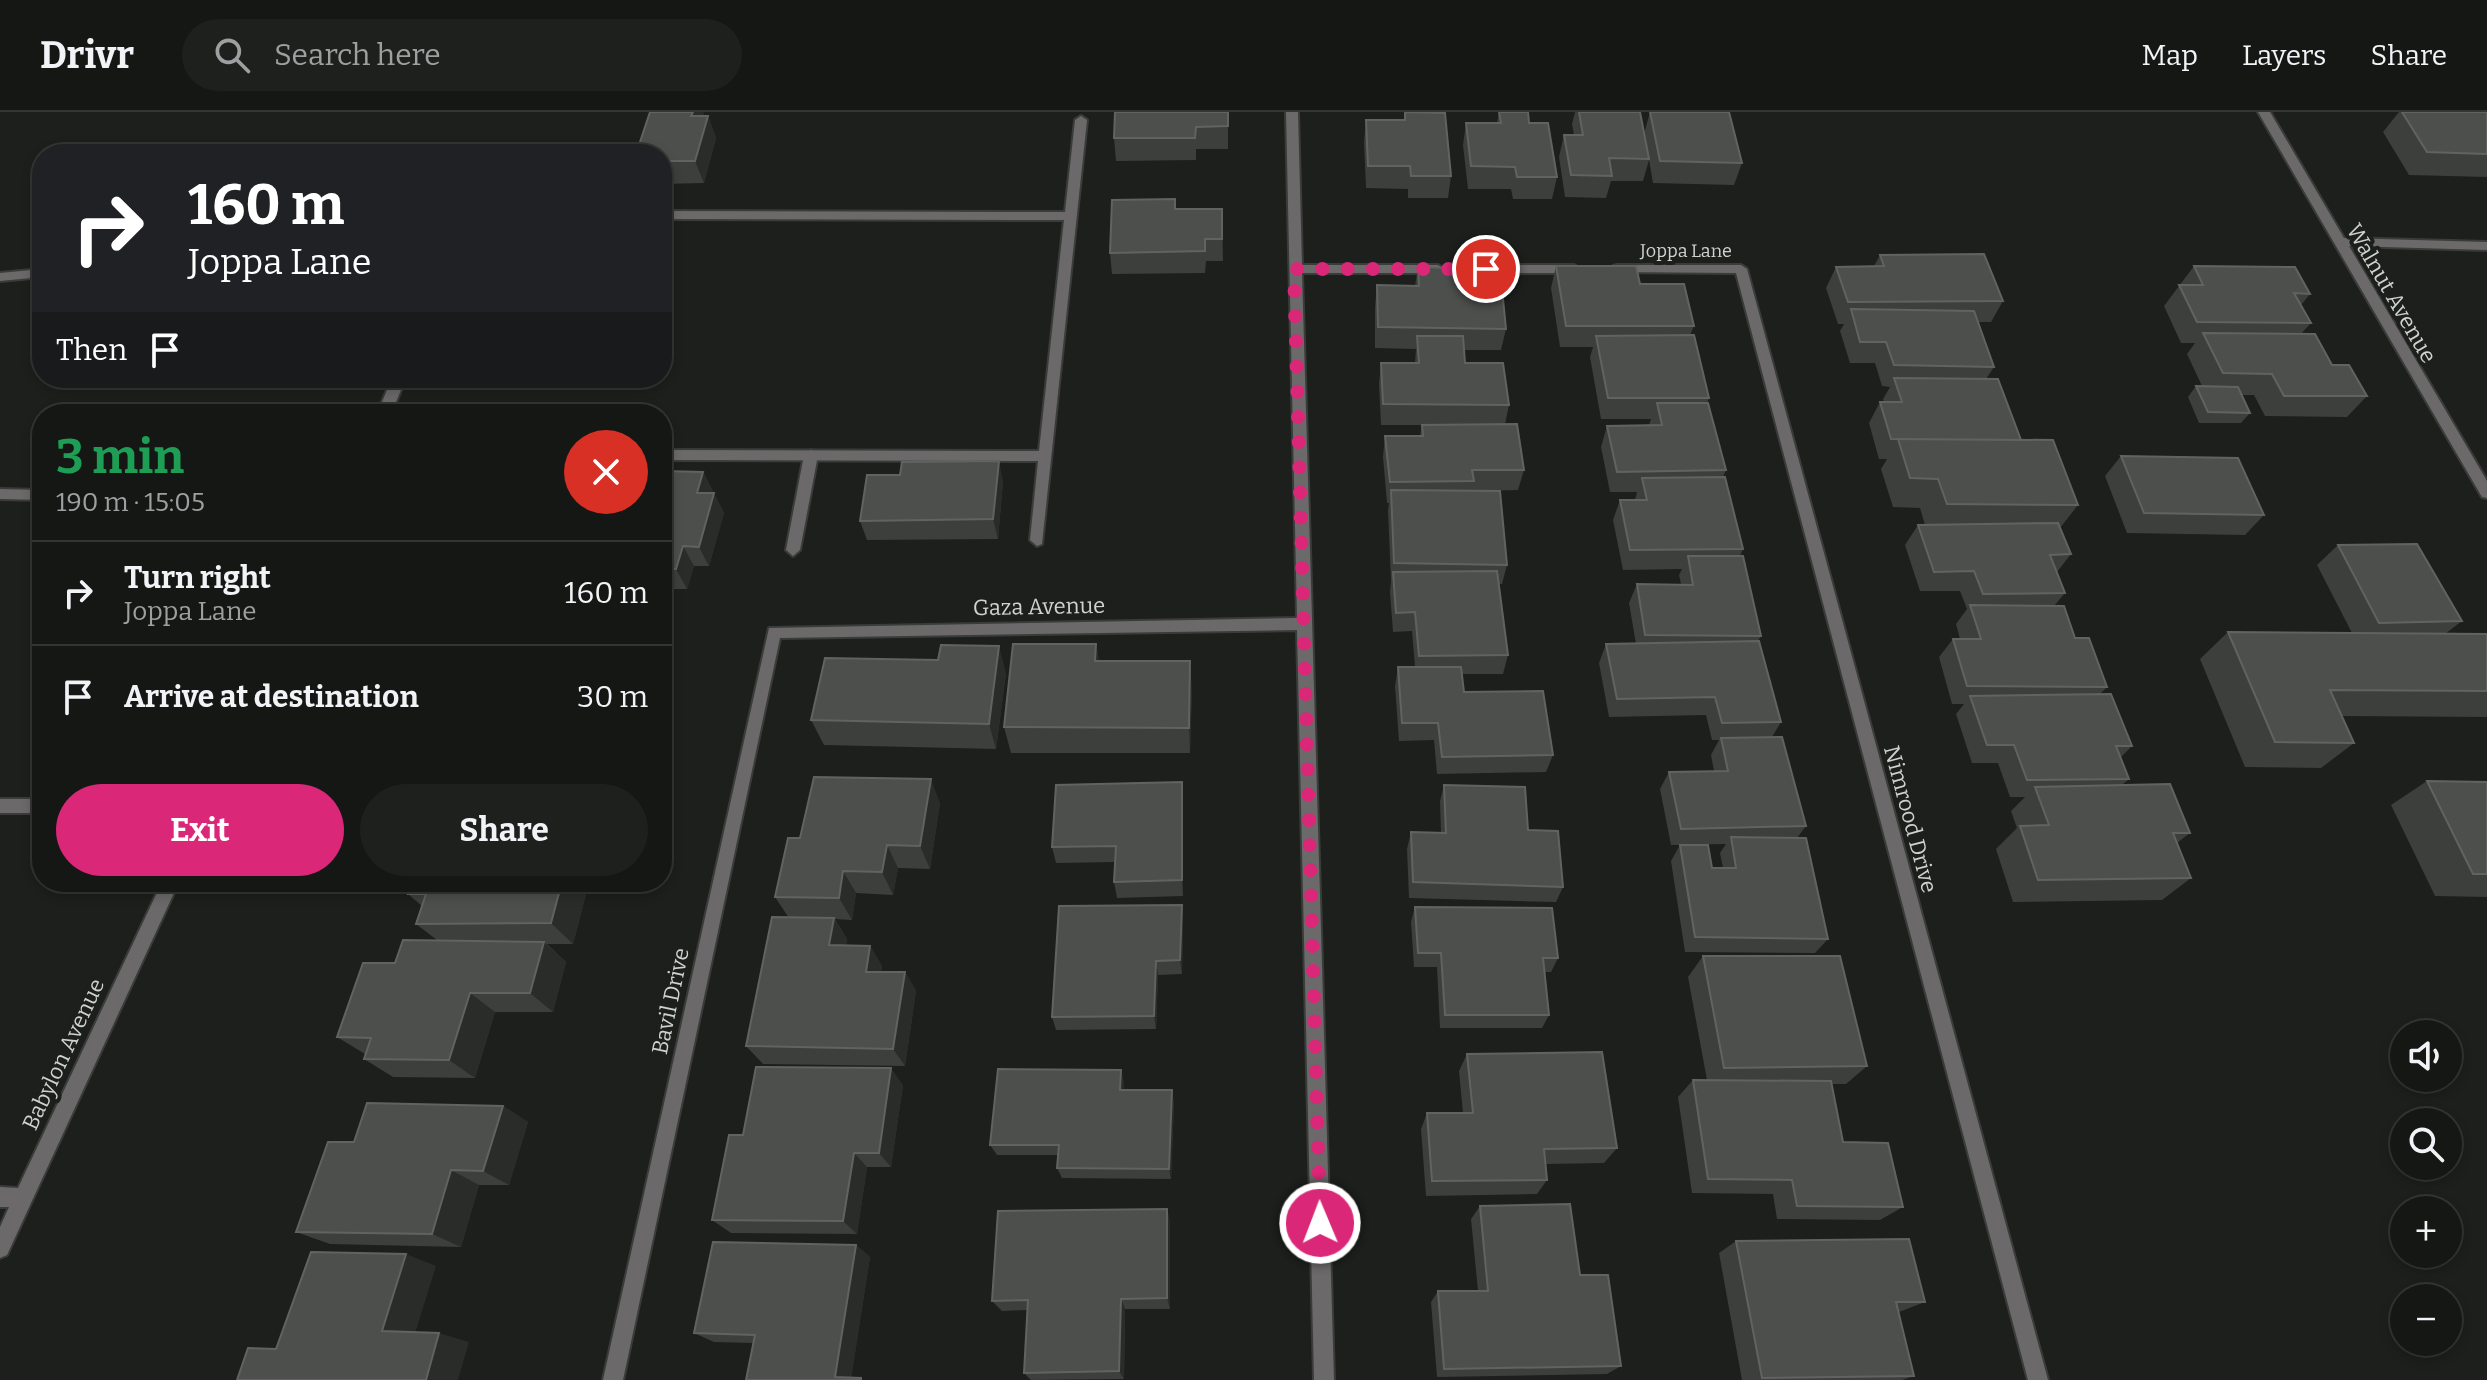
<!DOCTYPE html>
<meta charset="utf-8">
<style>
body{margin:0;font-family:Bitter,serif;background:#1e201e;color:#f1f3f6;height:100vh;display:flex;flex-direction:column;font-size:30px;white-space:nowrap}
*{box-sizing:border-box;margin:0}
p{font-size:26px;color:#9d9fa0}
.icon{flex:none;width:44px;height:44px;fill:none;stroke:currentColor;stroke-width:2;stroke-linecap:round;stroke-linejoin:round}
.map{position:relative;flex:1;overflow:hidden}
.side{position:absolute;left:32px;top:292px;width:640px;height:488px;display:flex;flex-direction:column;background:#151715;border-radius:32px;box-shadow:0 4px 12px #0003,0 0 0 2px #343634}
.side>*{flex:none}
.top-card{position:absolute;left:32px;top:32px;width:640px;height:244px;border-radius:32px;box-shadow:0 4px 12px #0003,0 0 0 2px #343634;background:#202124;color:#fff;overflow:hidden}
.buttons{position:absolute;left:2390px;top:908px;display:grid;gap:16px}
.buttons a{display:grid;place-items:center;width:72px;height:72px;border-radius:50%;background:#151715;box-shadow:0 4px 12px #0003,0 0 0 2px #343634;font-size:40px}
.pin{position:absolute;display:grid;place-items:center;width:68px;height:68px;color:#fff;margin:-34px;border:4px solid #fff;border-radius:50%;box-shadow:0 2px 8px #0007}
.me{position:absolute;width:88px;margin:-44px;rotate:359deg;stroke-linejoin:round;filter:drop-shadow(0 0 6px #0008)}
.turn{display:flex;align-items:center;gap:28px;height:168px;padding:0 24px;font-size:36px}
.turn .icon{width:104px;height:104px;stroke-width:2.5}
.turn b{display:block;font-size:56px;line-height:68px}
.then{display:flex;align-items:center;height:76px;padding:0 24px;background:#0003;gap:16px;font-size:30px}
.round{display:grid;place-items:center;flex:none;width:84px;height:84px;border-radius:42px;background:#1e201e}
.overview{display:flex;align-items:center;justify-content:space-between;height:136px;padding:0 24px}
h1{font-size:48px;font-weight:700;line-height:60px;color:#1e9e55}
.button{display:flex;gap:16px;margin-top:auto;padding:16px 24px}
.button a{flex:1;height:92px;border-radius:48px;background:#db2777;color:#fff;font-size:32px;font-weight:700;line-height:92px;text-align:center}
.button a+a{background:#1e201e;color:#f1f3f6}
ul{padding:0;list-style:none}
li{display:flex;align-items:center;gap:24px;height:104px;padding:0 24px;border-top:2px solid #343634}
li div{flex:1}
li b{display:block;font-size:30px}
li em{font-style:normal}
header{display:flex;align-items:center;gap:48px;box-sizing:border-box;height:112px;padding:0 40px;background:#151715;border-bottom:2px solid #343634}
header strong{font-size:38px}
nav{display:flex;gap:44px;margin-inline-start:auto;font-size:28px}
.search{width:560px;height:72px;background:#1e201e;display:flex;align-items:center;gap:20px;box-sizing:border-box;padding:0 28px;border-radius:44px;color:#9d9fa0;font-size:30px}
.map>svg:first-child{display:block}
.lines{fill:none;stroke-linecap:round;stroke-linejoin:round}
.lane-casing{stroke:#393c39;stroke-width:4}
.street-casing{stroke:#393c39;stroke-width:4}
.lane{fill:#6b696a;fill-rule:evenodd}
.street{fill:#6b696a;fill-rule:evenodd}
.wall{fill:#3c3f3c}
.shaded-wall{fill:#292c29}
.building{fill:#4c4f4c;stroke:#616361;stroke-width:2}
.route{stroke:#db2777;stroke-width:14;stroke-dasharray:0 25.2}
.labels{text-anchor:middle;stroke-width:8;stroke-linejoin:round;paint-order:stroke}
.far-street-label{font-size:18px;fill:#d0d2d0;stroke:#1c1f1c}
.street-label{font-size:22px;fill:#d0d2d0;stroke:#1c1f1c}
</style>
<header>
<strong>Drivr</strong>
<div class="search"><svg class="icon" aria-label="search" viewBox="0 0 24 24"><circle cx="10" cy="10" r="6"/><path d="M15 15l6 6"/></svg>Search here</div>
<nav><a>Map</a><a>Layers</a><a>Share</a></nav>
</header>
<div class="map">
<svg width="2487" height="1268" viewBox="0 0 2487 1268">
<rect width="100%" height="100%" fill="#1c1f1c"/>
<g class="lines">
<g class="lane-casing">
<path id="lane" d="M811,338l7,5 -18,95 -7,6 -7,-6 18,-95z"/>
</g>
<g class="street-casing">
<path id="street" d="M1286,0h12l4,153h136l6,4 -6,4h-136l32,1107h-20l-17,-750 -517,8 -157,742h-20l166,-752 528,-10z
M2258,0h12l74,126 143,4v8l-138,-4 138,235v17l-5,-1z
M1081,4l6,4 -45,424 -5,2 -7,-6 8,-79 -376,-1v-10l377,1 25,-231 -402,-1v-8l403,1 10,-92z
M1481,153h93l6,4 -6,4h-93l-6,-4z
M1617,153h124l6,4 301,1111h-20l-292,-1107 -123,-1v-6z
M42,157v8l-42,4v-8z
M392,266h14l-15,36h-14z
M0,377l42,1v10l-42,-1z
M0,687h42v14h-42z
M162,770h17l-172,373 -7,3v-31l9,-20h-9v-20l18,1z"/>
</g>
<use href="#lane" class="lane"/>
<use href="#street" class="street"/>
</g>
<path class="wall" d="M650,0h53l1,4h4l8,22 -12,45 -42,1v-30z
M1228,0v37h-32v11l-80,1 -2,-23z
M1405,0l46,64 -3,22h-40v-9l-42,-1 -2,-46 2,-22h38z
M1499,0l30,11 28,54 -5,22h-39l-2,-10h-43l-5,-44 3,-22h31z
M1575,0h65l4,22 6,-22h79l13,51 -8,22 -81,-2 -4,-23 -6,21h-32l-5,17 -41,-1 -6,-40 5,-22h10l-2,-11z
M2399,0h88v65l-78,-2 -26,-43z
M1176,97h46l1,52h-17l-1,12 -93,1 -2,-21z
M1880,143l123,46 -12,21h-13l16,45 -8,12 34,61 58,65 -18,23 11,26 -14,18 8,21 -11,13 53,81 -7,7 32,52 -12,12 9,21 -7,6 68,48 -13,10 14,35 -29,22 -149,2 -17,-53 21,-21 -6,-17 14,-14h-15l-12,-34h-26l-16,-49 8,-10h-12l-13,-47 14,-18h7l-4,-15 11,-15 -7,-18h-40l-15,-46 13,-20h7l-5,-17 -27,-1 -12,-38 6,-10h-8l-10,-36 11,-21h4l-1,-3 7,-12 -8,-1 -7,-23h-25l-10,-32 4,-7h-6l-12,-36 10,-21 38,-1z
M1556,154l84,18 54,42 -4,9 19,63 -2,5 19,67 -3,7 20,72 -3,7 21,80 -3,5 23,81 -9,15 34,89 -9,12 31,101 -13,14 -130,-1 -14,-91 9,-16 32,23h11l-3,-15 6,-9 -55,1 -11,-56 9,-17 45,-1 -3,-16 8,-15h-7l-6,-25 -97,2 -10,-54 7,-19h30l-7,-41 8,-19h44l-2,-9 3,-6 -59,1 -10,-50 7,-20h15l2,-8h-27l-9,-45 6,-21 42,-1 2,-6h-50l-11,-62 3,-10h-33l-9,-59z
M2194,154l116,28 -9,11 10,18 -10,11 31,31 35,31 -20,21 -82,-1 -11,-21h-12l8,18 -9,10h-42l-11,-26 8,-11h6l-15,-32 8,-11h-14l-17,-37z
M1418,155l88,62 -5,21h-37l1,13 44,42 -4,19 19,46 -6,20 -46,1 35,74 -5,19h-3l9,71 -5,19h-41l2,18 89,63 -7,17 -109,2 -3,-34 -35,1 -4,-55 3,-19h17l-3,-36 -19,1 -3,-40 1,-11 -3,-71 1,-7h-2l-4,-46 2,-21h35l2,-11h12h-53l-2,-41 2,-21h34l1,-14 -41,-1v-41l2,-22 38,1z
M2121,344l143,59 -19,20 -118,-2 -22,-57z
M662,359l41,1 21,41 -15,53h-15l-7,23h-25z
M1003,369l-5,58 -131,1 -7,-19z
M2338,433l124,76 -17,13h42v83l-145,-1 12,27 -33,25 -76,-1 -45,-108 28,-27 124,1 -35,-68z
M1096,532l3,17 93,27 -2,65h-179l-7,-26z
M938,548l68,13 -10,76 -172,-4 -13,-25z
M2427,669l60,1v115l-52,-1 -44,-91z
M1182,670l1,17v97l-66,2 -3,-16 1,-20 -59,1 -4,-16z
M1444,673l84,45 35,57 -7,15 -147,-4 -2,-49 4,-17 30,1 -1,-32z
M940,691l-10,66 -32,-1 -5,27 -37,-2 -4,27 -17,-1 12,20 -1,6 24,1 12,20 -1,6h24l11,19 -11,75 -142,-2 -17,-18 43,-128 -14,-21 25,-59z
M589,771l-16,61h-26l19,18 -13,50h-58l-20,66 -82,-1 -29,-18 1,-5 -28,-17 58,-74 42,-23 -21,-16 6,-18 -14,-12z
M1182,793l1,15 -1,54 -24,1 -2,54 -100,1 -4,-13z
M1415,795l143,51 -7,14h-6l4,43 -7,13h-102l-3,-61h-23l-3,-45z
M1703,844l164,110 -21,18h-15l12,58 60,65 -23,13 -103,-1 -4,-25 -81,-1 -14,-96 15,-17h14l-19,-103z
M1467,942l150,94 -13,15 -58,1 1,16 -10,14 -111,2 -5,-67 6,-16h36l-4,-42z
M1124,970l-1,8 51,12 -3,77 -109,-1 -5,-10 1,-13h-61l-7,-10z
M903,973l-12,82h-24l-10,67 -126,-1 -19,-13 31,-85z
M503,994l25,16 -19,63h-30l-18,62 -131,-3 -34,-12 58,-90z
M1480,1094l100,69 41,91 -14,8 -170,3 -6,-75 7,-11h40l-7,-72z
M1167,1097l3,13v87h-45l-1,70 -93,1 -7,-7 3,-63 -25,1 -10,-10z
M1736,1129l189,61 -26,10 15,64 -12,4h-160l-23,-127z
M856,1133l14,12 -19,121 -105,2 7,-37 -39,-1 -20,-9z"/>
<path class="shaded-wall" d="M693,0h10l2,8 -14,-4z
M708,4l8,22 -12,45 -9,-22z
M999,349l4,20 -5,58 -5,-20z
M703,360l10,20 -6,21 -10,-20z
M714,381l10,20 -15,53 -10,-19z
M683,434l11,20 -7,23 -11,-20z
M1096,532l5,27 -6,-10z
M999,534l7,27 -10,76 -7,-25z
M1190,549l2,27 -2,65 -1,-25z
M931,667l9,24 -10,66 -10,-23z
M1182,670l1,17v97l-1,-16z
M887,733l11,23 -5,27 -11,-23z
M843,759l13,22 -4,27 -13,-22z
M562,770h26l1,1 -16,61 -22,-21z
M1182,793l1,15 -1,54 -2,-14z
M834,806l13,21 -5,26 -13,-20z
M544,830l22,20 -13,50 -23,-19z
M870,834l12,20 -4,25 -12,-19z
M1156,849l2,14 -2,54 -2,-13z
M905,860l11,19 -11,75 -12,-17z
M470,881l25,19 -20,66 -26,-18z
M891,956l12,17 -12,82 -12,-14z
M1121,958l3,12 -1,19 -3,-11z
M1172,978l2,12 -3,77 -2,-10z
M503,994l25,16 -19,63 -26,-14z
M854,1041l13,14 -10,67 -14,-13z
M451,1058l28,15 -18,62 -29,-13z
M1167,1097l3,13v87l-3,-11z
M856,1133l14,12 -19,123 -16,-3z
M406,1142l30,12 -23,74 -31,-9z
M1121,1187l4,10 -1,70 -5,-8z
M439,1221l30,9 -11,38h-32z"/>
<path class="building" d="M650,0h43l-2,4h17l-13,45h-33v-7h-26z
M1115,0h113v14l-32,1 -1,11h-81z
M1405,0l40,1 6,63h-40l-1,-10h-42l-2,-46h39z
M1499,0h29l1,11h19l9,54h-40l-2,-10 -44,-1 -5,-43h35z
M1579,0h61l9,47 -40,-1 3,18 -41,-1 -7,-40h19z
M1650,0h79l13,51 -82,-2z
M2402,0h85v42l-60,-2z
M1175,87v10h47v30h-17v12l-95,2 2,-53z
M1984,142l19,47 -155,1 -12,-35 48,-1 -4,-11z
M1556,154h80l4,18h44l10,42h-128z
M2194,154l101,1 15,27 -16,-1 17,30 -114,-1 -18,-37h24z
M1418,155l82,2 6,60 -128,-2 -1,-42 42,1z
M1851,197l123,2 20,56 -100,-2 -8,-23h-26z
M2203,221l112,1 17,31h17l18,31h-83l-12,-22 -49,-1z
M1694,223l15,63h-101l-12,-62z
M1417,224h46l2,27h38l6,42 -126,-1 -2,-41h38z
M1894,266l104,1 23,61 -130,-1 -11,-37h22z
M2196,274l42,1 12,26 -42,-1z
M1657,291h51l18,67 -109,2 -10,-46 55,-1z
M1517,312l7,46h-52l2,11 -84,1 -5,-46h38l-1,-11z
M1898,327l155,1 25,65 -131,-1 -9,-25 -28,-1z
M2121,344l117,2 26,57 -120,-2z
M999,349l-6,58 -133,2 7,-46h33l2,-13z
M662,359l41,1 -6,21h17l-15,54 -16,-1 -7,23h-14z
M1725,365l18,72 -113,1 -10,-50h27l-5,-22z
M1391,378l109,1 7,74 -113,-2z
M2058,411l13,31 -21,1 15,38 -82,1 -9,-23 -40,1 -16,-47z
M2417,432l45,77 -83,2 -41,-78z
M1688,444h55l18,80 -116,-1 -8,-51 56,1z
M1497,459l11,84 -89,1 -4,-44 -19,1 -3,-41z
M1970,493l94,1 11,32h14l18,49 -140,-1 -14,-47h28z
M2228,520l259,2v57l-157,-1 24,53 -79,-1z
M1759,529l22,81 -59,1 -7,-26 -98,2 -11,-55z
M1013,532h83l-1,17h95l-1,67 -185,-1z
M941,533l58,1 -10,78 -178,-4 14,-62 113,2z
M1398,555h63l3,25 79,-1 10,64 -111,2 -4,-34h-36z
M2111,582l21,52h-16l13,33 -102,1 -13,-35h-27l-17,-49z
M1782,625l24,89 -125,3 -12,-57 59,-1 -7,-33z
M814,665l117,2 -11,67 -33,-1 -5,27 -39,-1 -4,27 -64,-1 13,-59h12z
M2427,669l60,1v92h-14z
M1182,670v98l-68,2 2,-36 -64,1 4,-62z
M2170,672l20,49h-17l18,45 -153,2 -18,-54 29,-1 -14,-38z
M1444,673l81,2 3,43 30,1 5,56 -150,-5 -2,-50 35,1z
M1731,725l75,1 22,101 -133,-2 -15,-92h28l4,23h24z
M412,770h150l-11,41 -135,1 10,-30h-18z
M1182,793l-2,55 -24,1 -2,55 -102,1 7,-111z
M1415,795l137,1 6,50h-15l6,57h-104l-4,-62h-23z
M772,805l62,1 -5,27 41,1 -4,26h39l-12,77 -147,-3z
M403,828l141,2 -14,51h-60l-21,67 -85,-1 7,-21 -34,-1 26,-74h32z
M1703,844h137l27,110 -143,2z
M1602,940l15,96 -73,1 3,31 -115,1 -5,-68h46l-6,-59z
M756,955l135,1 -12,85h-25l-11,68 -131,-1 17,-85h14z
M998,957l123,1 -1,20h52l-3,79 -112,-1 2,-23h-69z
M1693,968l138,1 12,61 45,1 15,64 -106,-1 -5,-26 -84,-1z
M367,991l136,3 -20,65 -32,-1 -19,64 -136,-2 32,-90h26z
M1570,1092l10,71h28l13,91 -177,3 -6,-78h50l-8,-85z
M1167,1097v89l-46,1 -2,72 -95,2 4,-73 -36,1 6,-90z
M1909,1127l16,63h-29l18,74 -152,2 -26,-137z
M713,1130l143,3 -21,132 26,1v2h-115l9,-45 -61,-2z
M311,1140l95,2 -24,77 57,2 -13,47h-189l11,-32 28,1z"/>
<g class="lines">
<path class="route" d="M1320,1111l-26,-954h192"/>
</g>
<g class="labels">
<g class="far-street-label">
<text x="1686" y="145">Joppa Lane</text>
</g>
<g class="street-label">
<text transform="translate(2392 181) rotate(60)" y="8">Walnut Avenue</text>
<text transform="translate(1039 494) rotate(-1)" y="8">Gaza Avenue</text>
<text transform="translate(1911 707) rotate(75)" y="8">Nimrood Drive</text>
<text transform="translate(670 889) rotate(-78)" y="8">Bavil Drive</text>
<text transform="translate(63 942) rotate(-65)" y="8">Babylon Avenue</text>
</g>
</g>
</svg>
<div class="buttons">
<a><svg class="icon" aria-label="sound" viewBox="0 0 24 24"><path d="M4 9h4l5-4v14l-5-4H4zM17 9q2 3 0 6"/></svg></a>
<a><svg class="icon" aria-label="search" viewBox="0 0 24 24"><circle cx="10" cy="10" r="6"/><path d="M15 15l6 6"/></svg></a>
<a>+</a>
<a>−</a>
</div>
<div class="pin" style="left:1486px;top:157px;background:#d93025"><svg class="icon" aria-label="arrive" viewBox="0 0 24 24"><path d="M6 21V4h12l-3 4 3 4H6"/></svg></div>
<svg class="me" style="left:1320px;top:1111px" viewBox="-20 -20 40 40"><circle r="17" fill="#db2777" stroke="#fff" stroke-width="3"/><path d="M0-11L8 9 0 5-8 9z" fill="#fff"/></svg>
<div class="top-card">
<div class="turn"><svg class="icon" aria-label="right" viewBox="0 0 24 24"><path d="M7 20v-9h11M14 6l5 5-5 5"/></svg><div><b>160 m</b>Joppa Lane</div></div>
<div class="then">Then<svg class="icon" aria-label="arrive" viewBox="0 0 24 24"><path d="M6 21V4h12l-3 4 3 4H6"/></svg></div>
</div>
<section class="side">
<div class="overview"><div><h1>3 min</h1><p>190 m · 15:05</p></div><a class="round" style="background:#d93025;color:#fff"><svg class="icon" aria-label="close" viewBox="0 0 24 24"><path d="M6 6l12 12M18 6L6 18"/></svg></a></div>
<ul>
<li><svg class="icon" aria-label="right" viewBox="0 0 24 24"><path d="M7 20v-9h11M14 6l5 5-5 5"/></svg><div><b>Turn right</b><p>Joppa Lane</p></div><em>160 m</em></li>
<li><svg class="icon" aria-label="arrive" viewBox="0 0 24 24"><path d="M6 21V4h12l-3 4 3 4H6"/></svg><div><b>Arrive at destination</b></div><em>30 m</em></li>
</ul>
<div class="button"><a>Exit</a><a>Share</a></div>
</section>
</div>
